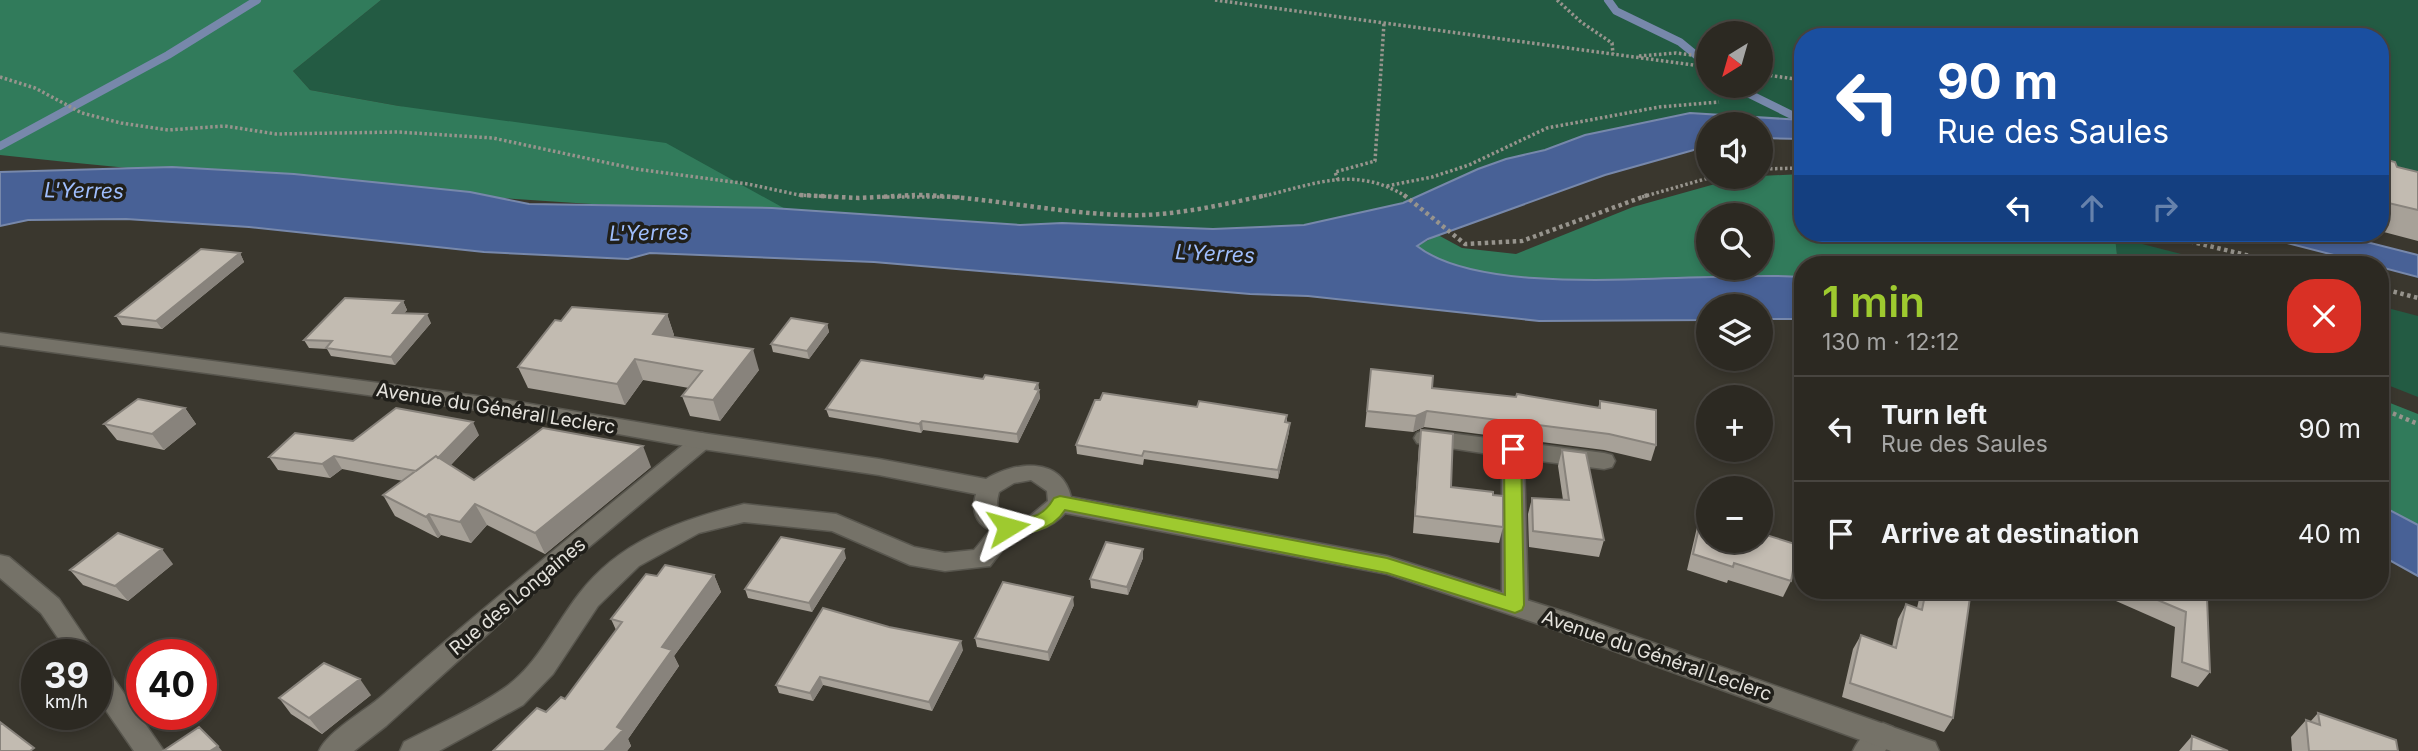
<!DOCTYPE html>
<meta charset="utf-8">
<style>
body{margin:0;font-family:Inter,sans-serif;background:#34312a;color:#f1f3f6;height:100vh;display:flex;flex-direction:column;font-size:26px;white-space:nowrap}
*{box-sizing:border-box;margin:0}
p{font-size:23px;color:#a6a6a5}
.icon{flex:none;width:38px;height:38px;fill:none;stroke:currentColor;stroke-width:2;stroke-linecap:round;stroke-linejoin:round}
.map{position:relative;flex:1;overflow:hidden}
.side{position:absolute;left:1794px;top:256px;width:595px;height:343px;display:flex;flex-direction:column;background:#2c2922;border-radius:28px;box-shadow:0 4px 10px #0003,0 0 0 2px #484540}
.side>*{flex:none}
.banner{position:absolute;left:1794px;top:28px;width:595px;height:214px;border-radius:28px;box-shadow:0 4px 10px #0003,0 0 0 2px #484540;background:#1a4fa0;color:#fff;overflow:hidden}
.needle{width:46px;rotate:217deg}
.controls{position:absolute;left:1696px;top:21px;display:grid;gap:14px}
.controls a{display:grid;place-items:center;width:77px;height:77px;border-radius:50%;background:#2c2922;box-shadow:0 4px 10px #0003,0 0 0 2px #484540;font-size:35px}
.speed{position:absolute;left:21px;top:639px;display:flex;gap:14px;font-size:35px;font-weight:700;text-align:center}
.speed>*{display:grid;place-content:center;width:91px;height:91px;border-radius:50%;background:#2c2922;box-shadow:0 4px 10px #0003,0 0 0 2px #484540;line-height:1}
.speed small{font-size:18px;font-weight:400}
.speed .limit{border:10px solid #d22;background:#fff;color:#111}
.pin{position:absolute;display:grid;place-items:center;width:60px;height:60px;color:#fff;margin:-30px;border-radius:14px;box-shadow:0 4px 10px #0006}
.me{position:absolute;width:77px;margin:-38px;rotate:82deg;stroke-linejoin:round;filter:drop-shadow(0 0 5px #0008)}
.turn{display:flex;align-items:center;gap:24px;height:147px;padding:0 28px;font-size:32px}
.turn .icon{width:91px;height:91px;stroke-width:2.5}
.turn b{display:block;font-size:49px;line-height:60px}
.lanes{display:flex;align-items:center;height:66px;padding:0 28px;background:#0003;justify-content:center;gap:35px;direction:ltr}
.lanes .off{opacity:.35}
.round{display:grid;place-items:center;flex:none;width:74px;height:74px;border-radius:28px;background:#34312a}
.headline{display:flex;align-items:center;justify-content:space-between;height:119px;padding:0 28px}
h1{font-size:42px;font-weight:600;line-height:52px;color:#9eca2f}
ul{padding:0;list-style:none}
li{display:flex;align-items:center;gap:21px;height:105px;padding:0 28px;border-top:2px solid #484540}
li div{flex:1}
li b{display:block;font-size:26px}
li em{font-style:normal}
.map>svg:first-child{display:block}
.green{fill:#235b43;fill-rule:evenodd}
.forest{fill:#317b5b;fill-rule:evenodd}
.water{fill:#486196;stroke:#7788ab;stroke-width:2}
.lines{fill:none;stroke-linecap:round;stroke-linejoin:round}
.stream{stroke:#7788ab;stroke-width:8}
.minor-casing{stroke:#58564e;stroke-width:3}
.tertiary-casing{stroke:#58564e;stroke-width:3}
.path-far1{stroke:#97948d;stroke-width:3.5;stroke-dasharray:2.5 2.5;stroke-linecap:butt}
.path{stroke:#97948d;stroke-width:4.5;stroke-dasharray:3.5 3.5;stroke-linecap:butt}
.minor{fill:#757268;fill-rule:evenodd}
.tertiary{fill:#757268;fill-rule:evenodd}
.wall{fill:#a7a198}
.shaded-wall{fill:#88837c}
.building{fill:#c2bbb1;stroke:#88837c;stroke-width:2}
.route{fill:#9eca2f;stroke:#67831f;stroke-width:2}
.labels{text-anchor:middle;stroke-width:7;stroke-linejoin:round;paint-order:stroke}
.street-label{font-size:19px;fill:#e5e3dd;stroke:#201f1a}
.water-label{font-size:21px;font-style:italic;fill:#9fbefd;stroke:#201f1a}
</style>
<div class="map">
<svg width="2418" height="751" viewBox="0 0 2418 751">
<rect width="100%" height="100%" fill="#3a372e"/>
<path class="green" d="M381,0h2037v236l-38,-10v-189h-578v83l-112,-7 -105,22 -40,15 -67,19 -75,34 -99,22 -91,4 -151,-6 -42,2 -248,-17 -373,-102 -89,-16 -17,-19zM1708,33h52v53h-52z
M2115,237l105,27h-102z
M2380,306l38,10v81l-38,-15z"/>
<path class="forest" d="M0,0h381l-88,71 17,19 89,16 267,37 132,73c-267,-15 -532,-32 -798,-61z
M1802,174v59h298l15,4 3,27h-316v13c-97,-8 -310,26 -385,-31l21,-11 24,13 54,6 117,-47 107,-30zM1708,215h52v53h-52z
M2380,399l38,15v111l-38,-20z"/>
<path class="water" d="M1690,113l112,7v19l-41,-1 -1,-14h-52v22l-103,29 -177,64 -11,7c73,57 290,23 385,31v42h-41l-1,-13h-52v14l-169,1 -231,-25 -58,-2 -376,-32 -224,-9 -22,6 -144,-7 -235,-25 -123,-8 -98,1 -28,6v-54l172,-5 122,7 176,18 59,12 243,4 248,17 42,-2 151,6 91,-4 99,-22 75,-34 28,-10 39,-9 40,-15z
M2248,233h83l87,22v22l-38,-10v-3h-11z
M2380,505l38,20v51l-38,-21z"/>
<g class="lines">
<path class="stream" d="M1608,0l8,11 64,31 28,23
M1733,86l69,34
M0,146l168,-91 89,-55"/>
<g class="minor-casing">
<path id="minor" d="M1425,430l179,23 8,2 3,6 -3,6 -8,2 -80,-10 4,146 -4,7 -9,3 -9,-3 -4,-7v-149l-85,-13 -3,-5 3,-5z
M702,433l8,3 3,5 -3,5 -188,157 -136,123 -32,25h-35c9,-20 46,-40 64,-56 102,-89 206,-174 311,-259z
M744,504l92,10 78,33 31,6 29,-3c12,-13 23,-35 42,-29l4,6 -30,39 -45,5 -35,-6 -78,-34 -88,-9 -45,11 -60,33 -41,40 -45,68 -30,31 -84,46h-39l4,-9c32,-17 69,-32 99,-53 34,-23 51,-63 76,-95 41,-54 102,-74 165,-90z
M0,555l9,2 50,42 37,55h-27l-28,-41 -41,-35z
M96,663l9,3 59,85h-30l-38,-55z
M1883,723l10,4 4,8 -12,16h-32c6,-13 17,-23 30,-28z"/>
</g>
<g class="tertiary-casing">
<path id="tertiary" d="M0,333l507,67 195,33 177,26 107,20c28,-17 75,-24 85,18l316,59 181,57 367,129 4,9h-48l-340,-123 -164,-54 -322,-61c-25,30 -104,32 -89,-19l-97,-19 -177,-26 -195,-35 -507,-69zM1031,480l16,11 1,10 -18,15h-26c-8,-8 -8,-13 -5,-24l15,-9z"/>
</g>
<path class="path-far1" d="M1215,0l493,67
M1557,0l24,22 31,21 1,11
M1639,56l37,-3 32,4
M1760,74l42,6
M0,77l35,11 47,25 39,10 47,7 57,-4 51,8 122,-2 95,6 143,31 112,15 51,11 36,2
M1760,169l42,-1
M1338,180l-3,-8 40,-11 9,-138
M1387,186l45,-9 37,-12 78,-37 112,-21 60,-5
M882,197h80
M1259,197c55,-12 95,-33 148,0
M1642,197l70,-20"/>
<path class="path" d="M800,195l59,3 56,-3
M919,195c68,2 136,18 204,20 48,2 98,-10 144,-20
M1404,195l61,49 57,-3 126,-46
M2156,233l127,31
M2380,288l38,10
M2380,408l38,16"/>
<use href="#minor" class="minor"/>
<use href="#tertiary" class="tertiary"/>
</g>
<path class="wall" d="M2380,158l17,9 21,5v69l-38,-10z
M240,253l4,9 -82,67 -40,-4 -6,-9z
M403,301l4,9 -3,3 27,10 -36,42 -64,-9 -4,-7 -18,-1 -5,-8z
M667,314l7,21 -2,2 87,33 -39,51 -30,-5 -8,-20 7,-8 -46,-8 -18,25 -97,-17 -10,-21 43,-46z
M827,324l2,8 -20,27 -36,-7 -2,-8z
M1371,369l61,19 166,20 2,-7 56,44 -5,16 -47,-11 -180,-23 -11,5 -48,-5z
M983,379l55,4 2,15 -22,45 -95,-13 -2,3 -92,-16 -3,-8z
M1100,400l187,15v7l2,10 -11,47 -134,-20 -1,6 -66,-11 -1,-9z
M185,408l11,16 -32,26 -47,-10 -13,-16z
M1421,430l30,57 42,8 10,32 -4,16 -86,-10 6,-87z
M479,435l-29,31 24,14 177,-13 -106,87 -58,-29 -16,18 -30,-8 -3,3 -43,-22 -12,-21 20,-14 -61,-12 -12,9 -52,-8 -9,-13 84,-16z
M1562,450l42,90 -5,17 -70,-10 -1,-33 4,-16 31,2 -5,-34z
M1704,506l87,75 -8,16 -55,-17 -1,3 -40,-13 11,-47z
M1143,549v9l-15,37 -37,-7 -1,-9z
M846,558l-34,54 -64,-14 -3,-9z
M173,564l-45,37 -45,-16 -13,-15z
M714,575l7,17 -47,64 5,10 -51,73 3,7 -4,5 -81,-39 19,-13 51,-69 -5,-11 46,-43z
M1921,590h50l-18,128 -9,14 -102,-35 11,-48 8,-14 31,12 6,-28 8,-15 11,4z
M2091,590h119l-3,8 3,74 -12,15 -27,-10 4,-50z
M1074,605l-25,56 -72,-14 -2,-9z
M963,650l-31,61 -109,-26 -10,16 -34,-8 -3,-8z
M371,695l-49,39 -31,-20 -12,-16z
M2318,713l80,38h-106l-1,-14 15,-17 4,2z
M2192,736l36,15h-49z"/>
<path class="shaded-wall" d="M240,253l4,9 -82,67 -6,-8z
M403,301l4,9 -9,11 -5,-8z
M427,314l4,9 -36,42 -4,-8z
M667,314l7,21 -14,20 -7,-21z
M827,324l2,8 -20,27 -2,-8z
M753,349l6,21 -39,51 -7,-21z
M635,359l8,21 -18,25 -8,-21z
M1038,383l2,15 -22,45 -1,-9z
M185,408l11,16 -32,26 -12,-16z
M1427,411l-3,16 -11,5 3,-16z
M922,421l1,9 -2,3 -2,-9z
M473,422l6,13 -48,51 -7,-13z
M1290,423l-1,9 -11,47v-9z
M643,446l8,21 -106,87 -10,-21z
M334,456l8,13 -12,9 -8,-14z
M475,504l12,21 -16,18 -11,-21z
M429,514l12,21 -3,3 -12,-21z
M162,549l11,15 -45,37 -13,-15z
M844,549l2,9 -34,54 -3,-9z
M1143,549v9l-15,37 -1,-8z
M714,575l7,17 -47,64 5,10 -51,73 3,7 -4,5h-23l58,-104z
M1073,597l1,8 -25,56 -1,-9z
M961,641l2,9 -31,61 -3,-9z
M820,677l3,8 -10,16 -3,-8z
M360,679l11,16 -49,39 -13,-16z
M218,746l4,5h-12z"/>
<path class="building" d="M2380,158l15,4 2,5 21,5v38l-38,-9z
M201,249l39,4 -84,68 -40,-5z
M345,298l58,3 -10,12 34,1 -36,43 -65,-9 6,-7 -28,-1z
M572,307l95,7 -14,20 100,15 -40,51 -31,-4 20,-25 -67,-12 -18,25 -99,-17 37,-47 6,1z
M791,318l36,6 -20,27 -36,-7z
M861,360l122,19 2,-4 53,8 -3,6 4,1 -22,44 -95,-13 -3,3 -93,-15z
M1371,369l62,7 -1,12 84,9 1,-3 83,14v-7l56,9v35l-47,-11 -182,-23 -11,5 -49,-5z
M1103,393l94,14 2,-6 88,14 -2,7 5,1 -12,47 -134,-19 -2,5 -66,-11 19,-45h5z
M138,399l47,9 -33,26 -48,-10z
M396,408l77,14 -35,36 -2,-2 -20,15 -82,-15 -12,8 -53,-7 26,-24 58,8z
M543,428l100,18 -108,87 -60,-29 -15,18 -31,-8 -3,3 -43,-22 53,-39 38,24z
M1421,430l32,4 -2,53 42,5v3l10,1v31l-88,-11z
M1562,450l24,3 18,87 -71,-9 -1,-33 37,2z
M1704,506l4,2v33h52v-8l38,12 -7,36 -57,-18 -1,4 -40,-13z
M118,533l44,16 -47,37 -45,-16z
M781,537l63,12 -35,54 -64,-14z
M1106,542l37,7 -16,38 -37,-8z
M665,565l49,10 -52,72 10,3 -55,77 6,3 -19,21h-111l44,-43 9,4 15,-15 4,2 57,-77 -11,-3 35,-45 11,2z
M1003,582l70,15 -25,55 -73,-14z
M1926,590h45l-18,128 -103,-35 11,-48 35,13 10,-44 16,6z
M2134,590h76l-3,8 3,74 -28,-10 4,-50z
M823,608l66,19 72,14 -32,61 -109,-25 -10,16 -34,-8z
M324,663l36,16 -51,39 -30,-20z
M2318,713l78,27 2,11h-89l-3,-31 14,5z
M0,722l34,26 -4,3h-30z
M199,727l19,19 -8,5h-47z
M2192,736l36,15h-37z"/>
<path class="route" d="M1513,443l8,6 3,156 -2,5 -7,3 -128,-40 -322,-63c-12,20 -42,28 -64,21l-2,-4 2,-5c23,-7 38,2 53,-24l6,-2 327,62 118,37 -1,-146z"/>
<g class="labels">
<g class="street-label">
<text transform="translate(496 408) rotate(9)" y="7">Avenue du Général Leclerc</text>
<text transform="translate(517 596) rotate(-40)" y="7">Rue des Longaines</text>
<text transform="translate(1657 655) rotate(19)" y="7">Avenue du Général Leclerc</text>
</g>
<g class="water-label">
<text transform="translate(84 191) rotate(1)" y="7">L'Yerres</text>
<text transform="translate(649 233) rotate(-1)" y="7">L'Yerres</text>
<text transform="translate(1215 254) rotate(3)" y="7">L'Yerres</text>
</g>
</g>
</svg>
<div class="controls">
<a><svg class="needle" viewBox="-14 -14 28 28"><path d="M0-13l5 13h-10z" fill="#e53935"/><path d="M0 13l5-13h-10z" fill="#a6a6a5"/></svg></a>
<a><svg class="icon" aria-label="sound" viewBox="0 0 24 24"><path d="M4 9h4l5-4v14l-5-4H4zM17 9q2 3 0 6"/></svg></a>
<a><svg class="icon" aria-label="search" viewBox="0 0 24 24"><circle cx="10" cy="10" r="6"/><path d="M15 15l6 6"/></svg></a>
<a><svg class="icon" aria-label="layers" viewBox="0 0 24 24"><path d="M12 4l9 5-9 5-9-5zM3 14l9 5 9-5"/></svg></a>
<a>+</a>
<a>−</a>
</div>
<div class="speed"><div>39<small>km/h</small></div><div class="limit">40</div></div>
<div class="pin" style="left:1513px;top:449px;background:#d93025"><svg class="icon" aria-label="arrive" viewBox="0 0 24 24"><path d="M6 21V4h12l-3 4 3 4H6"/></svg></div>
<svg class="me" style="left:1008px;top:527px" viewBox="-20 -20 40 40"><path d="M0-17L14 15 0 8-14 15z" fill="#9eca2f" stroke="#fff" stroke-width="4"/></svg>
<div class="banner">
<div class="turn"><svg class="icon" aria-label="left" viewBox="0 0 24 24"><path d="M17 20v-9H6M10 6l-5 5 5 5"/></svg><div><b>90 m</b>Rue des Saules</div></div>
<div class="lanes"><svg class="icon" aria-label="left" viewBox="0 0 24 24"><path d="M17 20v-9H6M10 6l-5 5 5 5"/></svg><svg class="icon off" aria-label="ahead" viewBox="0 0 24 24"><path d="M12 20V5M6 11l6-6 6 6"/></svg><svg class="icon off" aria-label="right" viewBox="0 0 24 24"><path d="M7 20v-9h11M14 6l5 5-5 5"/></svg></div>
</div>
<section class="side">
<div class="headline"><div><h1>1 min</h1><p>130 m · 12:12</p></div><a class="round" style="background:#d93025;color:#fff"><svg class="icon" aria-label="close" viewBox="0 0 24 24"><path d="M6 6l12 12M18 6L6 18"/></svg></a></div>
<ul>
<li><svg class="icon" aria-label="left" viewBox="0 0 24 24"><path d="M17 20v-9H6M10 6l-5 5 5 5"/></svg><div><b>Turn left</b><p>Rue des Saules</p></div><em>90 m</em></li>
<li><svg class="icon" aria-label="arrive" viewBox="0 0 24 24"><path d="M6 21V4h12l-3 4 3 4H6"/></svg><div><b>Arrive at destination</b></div><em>40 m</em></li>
</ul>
</section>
</div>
